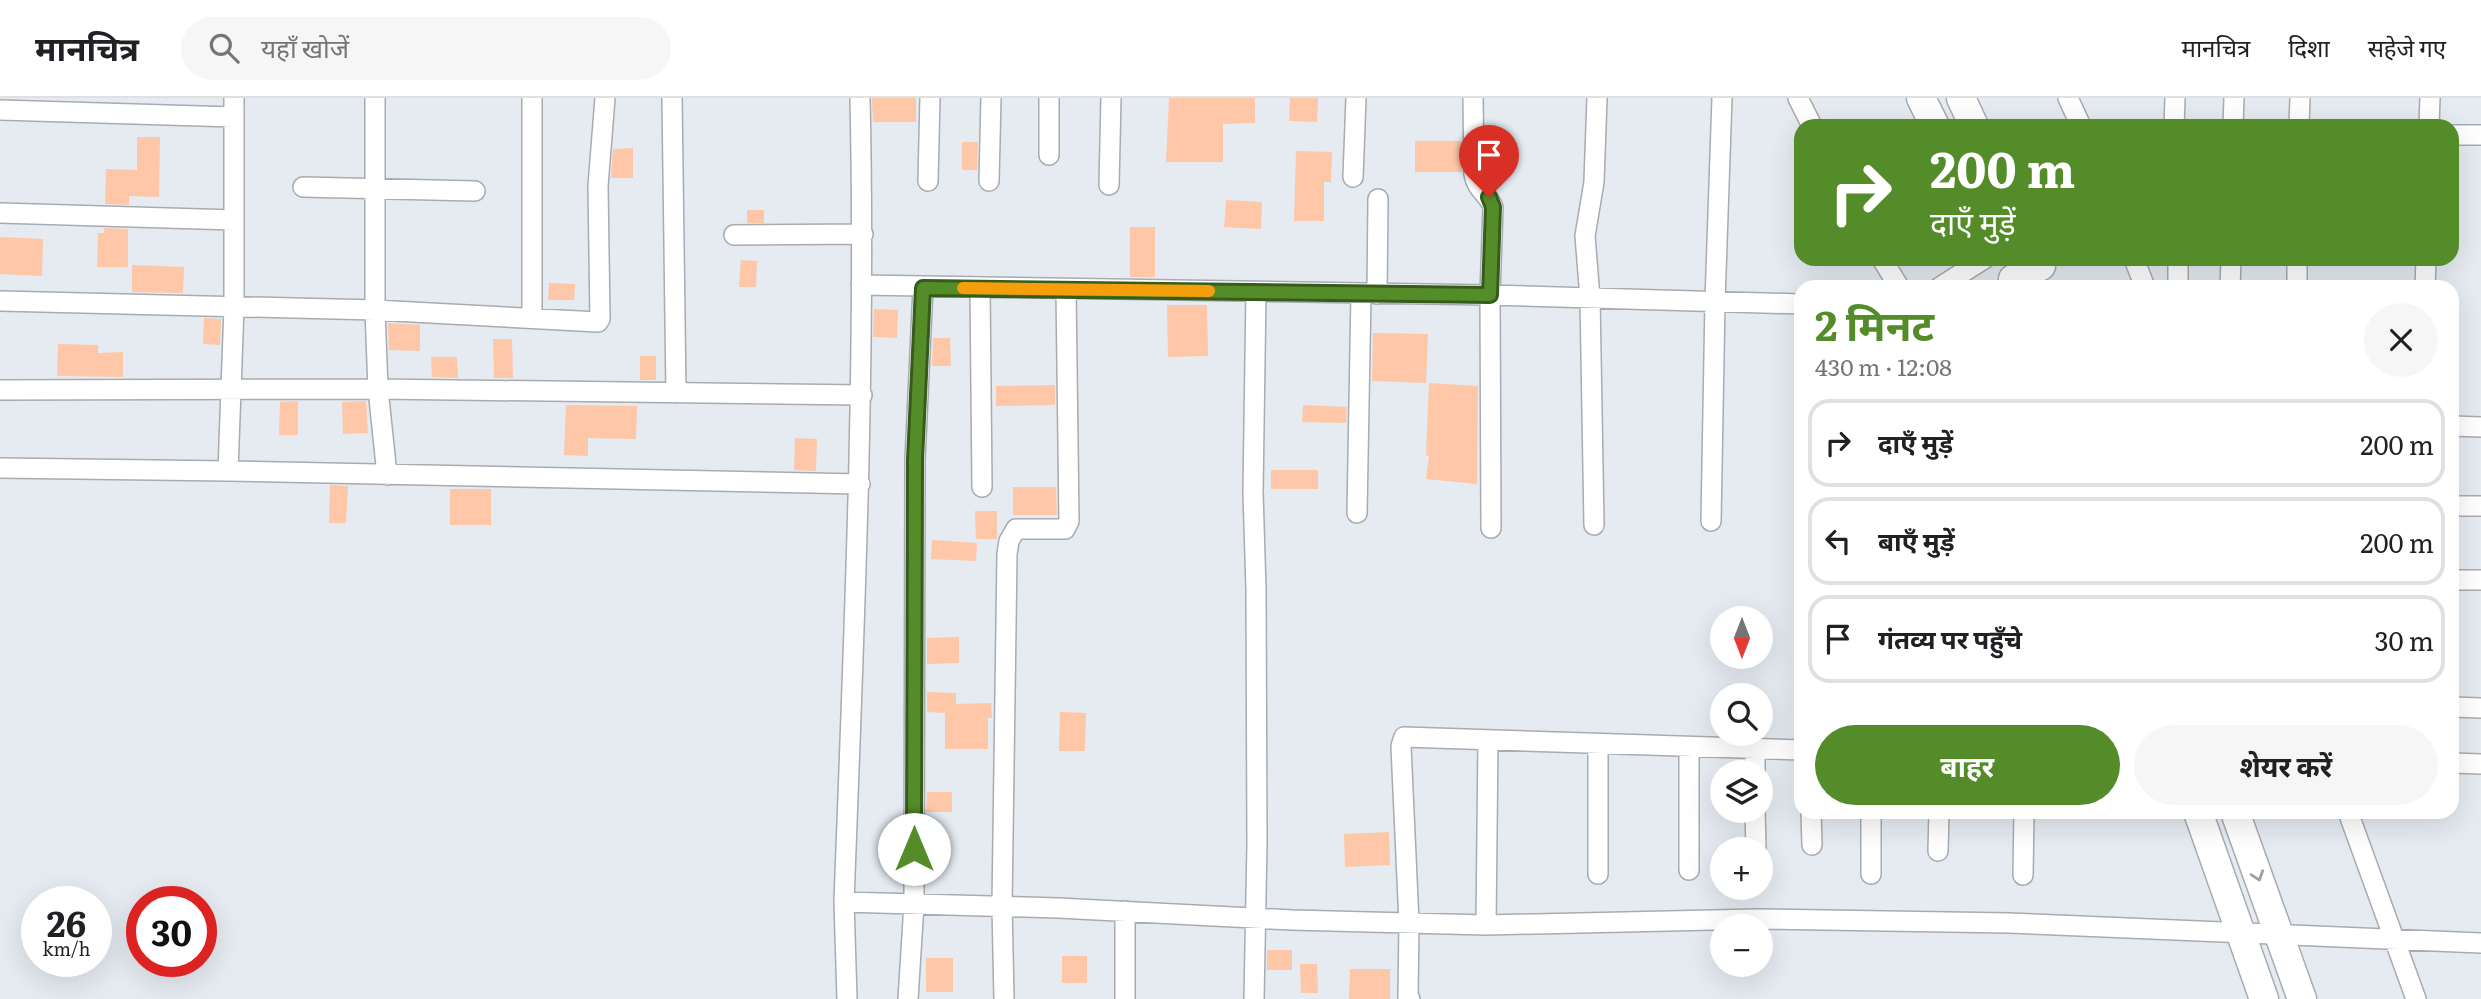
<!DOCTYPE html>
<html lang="hi">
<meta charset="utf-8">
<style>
body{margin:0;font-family:Literata,"Noto Sans Devanagari",serif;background:#f6f6f6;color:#202124;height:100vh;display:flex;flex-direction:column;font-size:26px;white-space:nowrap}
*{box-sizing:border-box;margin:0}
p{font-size:23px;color:#757577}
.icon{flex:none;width:38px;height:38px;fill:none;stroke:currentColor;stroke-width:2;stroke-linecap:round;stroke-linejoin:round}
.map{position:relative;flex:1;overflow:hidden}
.panel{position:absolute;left:1794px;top:182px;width:665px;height:539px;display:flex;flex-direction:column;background:#fff;border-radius:21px;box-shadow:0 7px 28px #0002}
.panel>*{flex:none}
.banner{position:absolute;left:1794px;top:21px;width:665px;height:147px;border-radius:21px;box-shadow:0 7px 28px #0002;background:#538c28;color:#fff;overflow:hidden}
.needle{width:46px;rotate:180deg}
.controls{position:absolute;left:1710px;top:508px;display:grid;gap:14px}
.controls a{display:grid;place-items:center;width:63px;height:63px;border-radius:50%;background:#fff;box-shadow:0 7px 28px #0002;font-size:35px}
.speed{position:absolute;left:21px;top:788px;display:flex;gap:14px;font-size:35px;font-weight:700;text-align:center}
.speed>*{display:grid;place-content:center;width:91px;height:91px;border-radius:50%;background:#fff;box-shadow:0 7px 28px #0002;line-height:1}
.speed small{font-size:18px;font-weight:400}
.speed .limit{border:10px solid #d22;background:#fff;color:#111}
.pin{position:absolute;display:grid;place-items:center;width:60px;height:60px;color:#fff;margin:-72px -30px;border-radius:50% 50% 50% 0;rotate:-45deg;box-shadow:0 0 7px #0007}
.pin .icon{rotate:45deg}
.me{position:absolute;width:77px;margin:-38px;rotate:0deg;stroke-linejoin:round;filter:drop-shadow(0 0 5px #0008)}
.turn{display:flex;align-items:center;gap:24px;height:147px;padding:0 21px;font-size:32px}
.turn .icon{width:91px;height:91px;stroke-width:2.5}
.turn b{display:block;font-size:49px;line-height:60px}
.round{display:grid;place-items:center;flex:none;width:74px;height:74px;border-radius:37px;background:#f6f6f6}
.summary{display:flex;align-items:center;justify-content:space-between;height:119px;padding:0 21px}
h1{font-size:42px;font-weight:700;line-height:52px;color:#538c28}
.cta{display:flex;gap:14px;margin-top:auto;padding:14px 21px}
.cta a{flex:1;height:80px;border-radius:42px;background:#538c28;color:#fff;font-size:28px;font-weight:700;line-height:80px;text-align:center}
.cta a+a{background:#f6f6f6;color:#202124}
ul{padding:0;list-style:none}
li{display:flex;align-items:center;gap:21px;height:88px;margin:0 14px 10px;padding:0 7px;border:4px solid #e0e0e0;border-radius:21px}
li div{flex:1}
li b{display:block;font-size:26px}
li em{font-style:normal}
header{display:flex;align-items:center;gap:42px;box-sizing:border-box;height:98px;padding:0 35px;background:#fff;border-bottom:2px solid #e0e0e0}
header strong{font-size:33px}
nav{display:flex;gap:38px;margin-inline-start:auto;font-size:24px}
.search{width:490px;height:63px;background:#f6f6f6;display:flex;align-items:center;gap:18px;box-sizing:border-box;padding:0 24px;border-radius:38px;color:#757577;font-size:26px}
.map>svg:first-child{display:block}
.building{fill:#fdc7a8}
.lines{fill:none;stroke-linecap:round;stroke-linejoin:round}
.minor-casing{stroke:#a6acb1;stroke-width:22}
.secondary-casing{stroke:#a6acb1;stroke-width:31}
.minor{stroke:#fff;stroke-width:19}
.secondary{stroke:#fff;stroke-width:28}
.oneway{stroke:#9ea0a0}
.route-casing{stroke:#365b1a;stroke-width:18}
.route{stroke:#538c28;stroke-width:12}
.slow{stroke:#f59e0b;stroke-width:12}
</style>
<header>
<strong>मानचित्र</strong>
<div class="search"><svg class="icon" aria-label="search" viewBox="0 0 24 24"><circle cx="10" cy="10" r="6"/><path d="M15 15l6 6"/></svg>यहाँ खोजें</div>
<nav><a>मानचित्र</a><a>दिशा</a><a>सहेजे गए</a></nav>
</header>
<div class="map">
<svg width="2481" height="901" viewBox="0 0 2481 901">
<rect width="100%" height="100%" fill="#e5ebf1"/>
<path class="building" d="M872,0h44v24h-43z
M1169,0h86v25l-32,1v38h-57z
M1290,0h28l-1,24 -28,-1z
M137,39h23l-1,60 -30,-1v9l-24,-1 1,-35 31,1z
M1415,43h46l1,31h-47z
M962,44h16l-1,28h-15z
M633,50v30h-22l2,-29z
M1296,53l36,1 -1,30h-7v39h-30z
M1226,102l36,2 -1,27 -37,-2z
M747,112h17v13h-17z
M1130,129h25v50h-25z
M104,130l24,1v38h-31l1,-34h6z
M0,139l43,2 -1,37 -42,-2z
M741,162l16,1 -1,26h-17z
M132,167l52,2 -1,26 -51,-1z
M549,185l26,1 -1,16h-26z
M1167,207h40l1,51 -40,1z
M874,211l24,1 -1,28 -24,-1z
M204,220l17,1 -1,26 -17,-1z
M388,225l32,2v26l-31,-1z
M1373,235l55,1 -2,49 -54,-2z
M933,240h17l1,28h-19z
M493,241h19l1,39h-19z
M58,246l40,1v8l25,-1v25l-66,-1z
M640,258h16v24h-16z
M431,259h26l1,21 -26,-1z
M1429,285l49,3 -1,98 -51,-5 3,-23 -3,-1z
M1055,287v20l-59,1v-20z
M298,303v34h-19l1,-33z
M366,303l2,32 -25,1 -1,-32z
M566,307l71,1 -1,33 -48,-1v18l-24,-1z
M1303,307l44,2 -1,16 -44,-1z
M795,340l22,1 -1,32 -22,-1z
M1271,372h47v19h-47z
M330,387l18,1 -2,37h-17z
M1013,389h43l1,28h-44z
M450,391h41v36h-41z
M975,413h22v28h-21z
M932,442l45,3 -1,18 -45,-2z
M959,539v26l-32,1v-26z
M927,594l29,1v11l35,-1 1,15h-4v31h-43v-36l-18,-1z
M1060,614l26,1 -1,38h-26z
M927,694h25v20h-26z
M1389,734l1,33 -45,2 -1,-33z
M1267,852h25v20h-25z
M1062,858h25v27h-25z
M926,860h27v34h-27z
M1300,866h17l1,29h-17z
M1350,871h40v30h-41z"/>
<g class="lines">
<g class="minor-casing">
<path id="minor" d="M375,0v212l3,79 9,86
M532,0v219
M672,0l4,295
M860,0c6,268 -6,536 -16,804l214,6 234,12 194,5 271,-6 252,4 472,20
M1473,0l1,76c3,17 13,18 19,33l-3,88 1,233
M1798,0l14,28
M2068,0l13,28
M0,12l234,7
M2174,28l1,-28
M2233,28l1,-28
M2299,28l1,-28
M2429,28l1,-28
M2452,37h29
M1049,57v-57
M1353,79l3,-79
M928,83l2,-83
M989,83l2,-83
M1109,87l2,-87
M303,89l172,4
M0,115l234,7
M734,137l129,-1
M1882,161l17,28
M2134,161l11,28
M2178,161v28
M861,187l629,10 311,9
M1940,189l44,-28
M2230,189l1,-28
M2297,189v-28
M2425,189l1,-28
M980,190l2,199
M1377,196l1,-95
M0,203l375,9 223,12 2,-3 -2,-133 7,-88
M0,292l378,-1 484,6
M2452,328l29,1
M0,370l228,3 6,-164v-209
M228,373l632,13
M2452,408h29
M1357,415l4,-219
M1711,423l4,-220 7,-203
M1594,427l-4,-227 -5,-62 9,-54 3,-84
M2452,482h29
M2452,609l29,1
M1689,650v122
M1755,651v23
M2452,665l29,1
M1755,712l1,39
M1811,714l1,33
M1871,714v62
M2348,714l68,187
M1938,753l1,-39
M1598,776v-130
M2023,777l1,-63
M844,804l3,97
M1125,813v88
M1486,827l2,-185
M908,901l6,-95 1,-444 8,-172
M1004,901l-2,-93 5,-352 2,-13 7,-12h49l4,-8 -3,-232
M1254,901l3,-155 -1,-254 -3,-98 3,-200
M1410,901l-2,-2 1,-74 -8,-177 3,-9 397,13"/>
</g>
<g class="secondary-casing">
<path id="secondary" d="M1921,0l14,28
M1961,0l13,28
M2013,181l28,-13
M2198,714l66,187
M2235,714l67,187"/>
</g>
<use href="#minor" class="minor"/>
<use href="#secondary" class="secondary"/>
</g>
<defs><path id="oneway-chevron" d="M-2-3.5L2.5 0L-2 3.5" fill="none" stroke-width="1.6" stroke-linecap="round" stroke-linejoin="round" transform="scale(1.75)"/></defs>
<use class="oneway" href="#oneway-chevron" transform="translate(2258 778) rotate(71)"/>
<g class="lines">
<g class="route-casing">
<path id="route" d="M914,751l1,-389 8,-172 567,7 3,-88 -4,-10"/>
</g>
<use href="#route" class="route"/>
<path class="slow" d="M963,190l246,3"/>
</g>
</svg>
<div class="controls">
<a><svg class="needle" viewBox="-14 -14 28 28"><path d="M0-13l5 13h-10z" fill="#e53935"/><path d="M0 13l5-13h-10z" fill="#757577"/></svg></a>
<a><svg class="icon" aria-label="search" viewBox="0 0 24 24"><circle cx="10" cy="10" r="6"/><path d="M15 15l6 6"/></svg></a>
<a><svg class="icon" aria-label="layers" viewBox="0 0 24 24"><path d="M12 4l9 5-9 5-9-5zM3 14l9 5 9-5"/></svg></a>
<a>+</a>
<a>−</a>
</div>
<div class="speed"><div>26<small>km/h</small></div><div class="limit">30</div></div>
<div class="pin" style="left:1489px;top:99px;background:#d93025"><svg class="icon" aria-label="arrive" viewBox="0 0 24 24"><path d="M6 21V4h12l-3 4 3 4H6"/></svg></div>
<svg class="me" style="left:914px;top:751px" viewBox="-20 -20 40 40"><circle r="19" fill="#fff"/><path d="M0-13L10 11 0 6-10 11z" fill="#538c28"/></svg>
<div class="banner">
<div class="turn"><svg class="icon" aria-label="right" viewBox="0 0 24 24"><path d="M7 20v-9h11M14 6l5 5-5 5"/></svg><div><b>200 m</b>दाएँ मुड़ें</div></div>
</div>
<section class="panel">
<div class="summary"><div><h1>2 मिनट</h1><p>430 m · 12:08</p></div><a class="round"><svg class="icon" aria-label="close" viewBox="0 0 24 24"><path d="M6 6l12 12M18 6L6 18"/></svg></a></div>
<ul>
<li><svg class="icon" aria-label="right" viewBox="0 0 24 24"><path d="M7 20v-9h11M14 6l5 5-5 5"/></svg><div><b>दाएँ मुड़ें</b></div><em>200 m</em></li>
<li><svg class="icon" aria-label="left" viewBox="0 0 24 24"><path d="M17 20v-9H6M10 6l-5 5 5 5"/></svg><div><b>बाएँ मुड़ें</b></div><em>200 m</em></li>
<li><svg class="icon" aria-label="arrive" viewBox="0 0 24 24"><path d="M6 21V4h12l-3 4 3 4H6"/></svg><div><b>गंतव्य पर पहुँचे</b></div><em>30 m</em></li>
</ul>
<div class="cta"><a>बाहर</a><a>शेयर करें</a></div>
</section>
</div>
